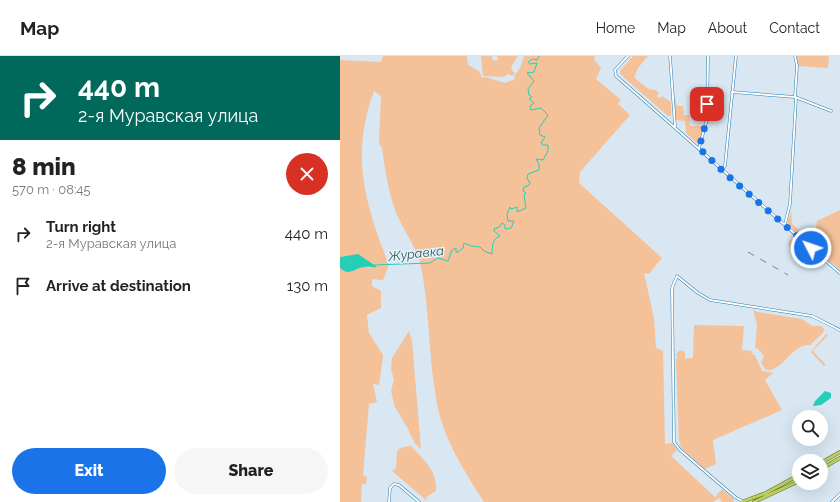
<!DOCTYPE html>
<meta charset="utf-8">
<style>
body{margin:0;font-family:Raleway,sans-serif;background:#f6f6f6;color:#222;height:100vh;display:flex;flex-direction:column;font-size:15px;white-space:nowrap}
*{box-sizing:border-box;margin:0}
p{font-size:13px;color:#767676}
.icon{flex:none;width:22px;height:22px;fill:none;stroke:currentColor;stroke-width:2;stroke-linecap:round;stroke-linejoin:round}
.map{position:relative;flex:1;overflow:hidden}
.sheet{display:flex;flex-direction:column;background:#fff;width:340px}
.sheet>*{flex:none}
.guide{background:#00695c;color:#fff;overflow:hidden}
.buttons{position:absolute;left:452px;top:354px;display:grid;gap:8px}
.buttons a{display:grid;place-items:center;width:36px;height:36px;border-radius:50%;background:#fff;box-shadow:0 4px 16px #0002;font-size:20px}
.pin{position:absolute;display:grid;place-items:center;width:34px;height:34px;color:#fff;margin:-17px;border-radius:8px;box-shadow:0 2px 6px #0006}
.me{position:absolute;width:44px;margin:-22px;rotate:311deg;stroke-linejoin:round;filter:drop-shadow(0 0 3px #0008)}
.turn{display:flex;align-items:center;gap:14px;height:84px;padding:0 12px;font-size:18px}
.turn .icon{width:52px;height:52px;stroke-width:2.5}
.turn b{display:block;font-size:28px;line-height:34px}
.round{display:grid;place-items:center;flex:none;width:42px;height:42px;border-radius:21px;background:#f6f6f6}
.summary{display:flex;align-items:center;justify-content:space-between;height:68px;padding:0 12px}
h1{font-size:24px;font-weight:800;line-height:30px}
.action{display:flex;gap:8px;margin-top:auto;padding:8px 12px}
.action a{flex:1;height:46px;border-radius:24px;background:#1a73e8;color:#fff;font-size:16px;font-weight:800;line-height:46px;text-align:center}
.action a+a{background:#f6f6f6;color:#222}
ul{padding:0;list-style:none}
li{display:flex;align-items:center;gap:12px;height:52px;padding:0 12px}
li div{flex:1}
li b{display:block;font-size:15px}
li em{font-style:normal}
header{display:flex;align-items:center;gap:24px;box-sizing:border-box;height:56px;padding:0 20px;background:#fff;border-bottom:1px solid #e0e0e0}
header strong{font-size:19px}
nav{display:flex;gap:22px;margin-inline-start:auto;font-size:14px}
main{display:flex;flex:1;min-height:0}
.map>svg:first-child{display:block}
.green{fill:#f5c198}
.water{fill:#25ceb6}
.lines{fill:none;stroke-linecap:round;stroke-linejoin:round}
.stream{stroke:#25ceb6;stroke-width:1}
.minor-casing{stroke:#2b7db0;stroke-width:3}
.major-casing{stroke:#5c7913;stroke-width:4}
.minor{stroke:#fff;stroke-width:2}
.major{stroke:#bbcb66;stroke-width:3}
.rail{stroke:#6f8797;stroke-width:1;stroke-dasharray:7 7;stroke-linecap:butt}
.route{stroke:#1a73e8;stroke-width:7;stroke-dasharray:0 12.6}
.labels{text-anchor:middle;stroke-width:3;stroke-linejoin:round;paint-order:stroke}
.water-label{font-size:13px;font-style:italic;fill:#35554f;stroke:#e5f4ff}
</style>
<header>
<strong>Map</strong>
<nav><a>Home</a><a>Map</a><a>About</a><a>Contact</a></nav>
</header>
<main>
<section class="sheet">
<div class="guide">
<div class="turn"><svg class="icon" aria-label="right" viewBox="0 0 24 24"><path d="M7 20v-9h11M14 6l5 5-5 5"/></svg><div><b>440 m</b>2-я Муравская улица</div></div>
</div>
<div class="summary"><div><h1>8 min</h1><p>570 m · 08:45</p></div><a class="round" style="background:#d93025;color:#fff"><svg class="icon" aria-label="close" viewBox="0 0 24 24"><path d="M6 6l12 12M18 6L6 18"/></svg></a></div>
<ul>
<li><svg class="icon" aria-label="right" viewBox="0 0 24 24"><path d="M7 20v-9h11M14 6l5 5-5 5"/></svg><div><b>Turn right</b><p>2-я Муравская улица</p></div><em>440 m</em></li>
<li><svg class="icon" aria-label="arrive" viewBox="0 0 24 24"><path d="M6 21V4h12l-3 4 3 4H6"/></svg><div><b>Arrive at destination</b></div><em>130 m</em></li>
</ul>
<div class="action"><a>Exit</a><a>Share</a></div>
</section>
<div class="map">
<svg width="500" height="446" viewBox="0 0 500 446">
<rect width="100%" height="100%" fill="#d8e7f2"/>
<path class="green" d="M43,0h84l1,9 11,6 3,7 4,-1 19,6 10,-4 -1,-3 6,-8 4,-12h71l-1,3 7,9 -5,11 25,21 -3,4 12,11 -50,57 -1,11 83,75 -13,16 -5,-1 10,45 2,30 7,3 2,93 7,-1 5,7 -6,6 44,41 7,-8 12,10v3h-12l-3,-4 -6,4h-229c-21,-33 -42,-65 -48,-104 -8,-45 -6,-91 -16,-136 -4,-15 -19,-36 -25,-52 -7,-20 -10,-41 -13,-62l-3,-5 2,-47 -7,-5c-24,65 -9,113 15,174l-6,15 -11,-1v7l9,5v17l-14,7 2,18 14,22 -4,30 -6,-1 4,18 -8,2 -6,71 4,2 -1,7h-4l-1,18h-21v-234c9,8 14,1 23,-1 3,-1 7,1 10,1l-19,-13 -14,2v-197l41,2z
M141,0h11l1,5 5,-1 -1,-4h21l-7,11 2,5h2l-2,4 -6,-2 -3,3 -21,-1z
M293,0h15l-10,12 -4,9c6,5 14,14 21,13l4,3 -2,3 3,2 2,-2 9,6v14h-3l-48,-42v-3z
M456,0h33l-1,12 -30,-2z
M333,43h2l2,7h6l1,9h5l1,11h14l-5,19 -13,-12 -1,-12 -10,-1z
M500,154v60l-53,-46 4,-13 1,13 17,15 7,-11 1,-7z
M448.5 188a4.5 4.5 0 1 1 9 0a4.5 4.5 0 1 1-9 0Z
M413,254l5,2 44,7 10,7h9l3,3 -1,4 -13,12c-18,-2 -27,27 -44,25l-5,-7 3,-7 -6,-7 -3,-1 2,-23z
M354,269l50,1 -2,24 10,1 1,2 -2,1 4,1 7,16 11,2 -8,7 17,30 -69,30 3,24 -11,5 -24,-21 -2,-8 -3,-81 17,-1z
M69,275l3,10 9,108 -6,-5 -7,-15 -13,-22 -4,-16 3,-12 -3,-9 1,-12z
M486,278l2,1 -15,16 13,14 -2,1 -13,-14z
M336.5 299a4.5 4.5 0 1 1 9 0a4.5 4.5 0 1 1-9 0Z
M71,390c13,14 26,24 25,45l-10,6 1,4 -35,-30 4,-3 1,-17 6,-4z"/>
<path class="water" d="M18,198l19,13c-5,1 -8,-1 -13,0 -9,1 -15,10 -24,1v-11z
M485,335l6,2v5l-10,7 -8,1 2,-5z"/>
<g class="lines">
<path class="stream" d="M34,209l56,-2 8,-5 10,3 4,-11 4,-2v4h2l5,-4 1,-5 7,3 9,1 4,4 8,3c1,-8 -1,-14 8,-18l-6,-5v-2l5,-2 3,-4 3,2v4l6,-1 3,-7h-6l-1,-7 3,-7 1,2 6,-2v5l9,-4 -2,-13 2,-2 -3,-2 1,-4 4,-1 2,-3 -3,-5 1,-4 11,-4v-6l-3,-5 7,1 5,-9v-6h-5l-2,-2 4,-6 -5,-2 -1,-7 9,-13 -7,-7 -10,2 -1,-4 4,-3 -5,-4 3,-2 -3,-2 -1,-6 6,-8 -7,-8 7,-1 3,-9 -7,1 -2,-2 5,-3 4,1 2,-4"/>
<g class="minor-casing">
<path id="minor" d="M288,0l-13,14 1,6c75,65 148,132 224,197
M330,0l5,70
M455,0l2,10 -2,31
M392,36l63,5 36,14
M359,92l8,-29 1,-63
M382,115l3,-5 11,-110
M445,168l5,-20 6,-106
M402,445l-7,-4 -55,-47 -6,-8 -2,-154 5,-12 21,17 12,7 102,16 28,14
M49,446l1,-14 4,-4 5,1 20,17
M492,446l8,-8"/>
</g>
<g class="major-casing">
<path id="major" d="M481,407l19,-11
M481,413l19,-11
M402,446l24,-9 33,-18
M414,446l45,-21"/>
</g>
<use href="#minor" class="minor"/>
<use href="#major" class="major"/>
<path class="rail" d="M408,196l40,23"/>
</g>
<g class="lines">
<path class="route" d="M367,48v15l-8,29 29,28 83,72"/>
</g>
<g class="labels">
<g class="water-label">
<text transform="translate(76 197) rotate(-6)" y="5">Журавка</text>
</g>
</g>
</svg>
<div class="buttons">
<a><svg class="icon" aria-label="search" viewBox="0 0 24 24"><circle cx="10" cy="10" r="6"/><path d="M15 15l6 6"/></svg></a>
<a><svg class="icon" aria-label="layers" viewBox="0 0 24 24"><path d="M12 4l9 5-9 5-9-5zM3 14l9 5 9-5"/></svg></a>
</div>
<div class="pin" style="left:367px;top:48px;background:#d93025"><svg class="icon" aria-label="arrive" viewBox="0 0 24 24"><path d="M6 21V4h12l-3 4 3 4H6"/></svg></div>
<svg class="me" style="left:471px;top:192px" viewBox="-20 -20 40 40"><circle r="17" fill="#1a73e8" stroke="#fff" stroke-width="3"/><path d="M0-11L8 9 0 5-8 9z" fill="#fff"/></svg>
</div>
</main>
